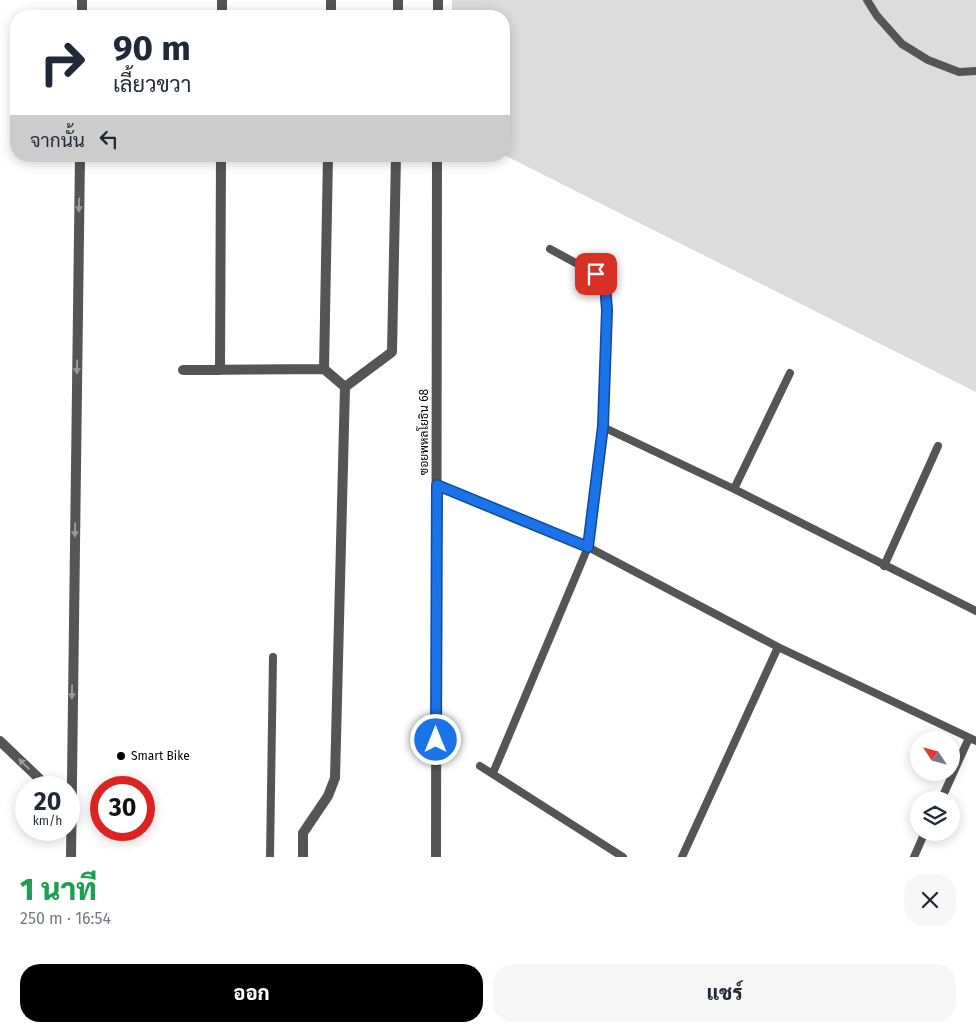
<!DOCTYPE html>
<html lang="th">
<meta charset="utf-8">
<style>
body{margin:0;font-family:"Fira Sans",Sarabun,sans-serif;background:#f6f6f7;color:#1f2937;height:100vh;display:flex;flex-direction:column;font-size:19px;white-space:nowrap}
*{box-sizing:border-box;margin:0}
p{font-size:16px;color:#747a83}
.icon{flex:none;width:28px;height:28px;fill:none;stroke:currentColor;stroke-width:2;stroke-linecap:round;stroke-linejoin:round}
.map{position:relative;height:857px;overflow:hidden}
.details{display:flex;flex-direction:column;background:#fff;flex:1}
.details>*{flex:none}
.guide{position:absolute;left:10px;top:10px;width:500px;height:152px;border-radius:20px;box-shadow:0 2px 12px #0003;background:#fff;color:#1f2937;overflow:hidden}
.needle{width:32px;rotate:306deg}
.tools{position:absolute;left:910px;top:731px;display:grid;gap:10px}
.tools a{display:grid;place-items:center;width:50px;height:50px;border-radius:50%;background:#fff;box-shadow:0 2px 12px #0003;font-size:25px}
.speed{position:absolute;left:15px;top:776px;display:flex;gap:10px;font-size:25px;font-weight:700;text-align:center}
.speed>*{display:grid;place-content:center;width:65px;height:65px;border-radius:50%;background:#fff;box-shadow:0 2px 12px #0003;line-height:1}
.speed small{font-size:12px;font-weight:400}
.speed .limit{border:8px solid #d22;background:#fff;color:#111}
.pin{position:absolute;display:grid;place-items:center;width:42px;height:42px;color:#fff;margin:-21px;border-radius:10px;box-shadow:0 2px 8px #0006}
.me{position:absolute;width:55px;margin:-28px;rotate:0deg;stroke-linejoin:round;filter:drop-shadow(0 0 4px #0008)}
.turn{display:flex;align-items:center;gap:18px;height:105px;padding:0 20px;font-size:22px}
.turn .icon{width:65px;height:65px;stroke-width:2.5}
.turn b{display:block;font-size:35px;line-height:42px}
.then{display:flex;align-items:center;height:48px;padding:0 20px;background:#0003;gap:10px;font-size:19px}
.round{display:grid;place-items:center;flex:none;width:52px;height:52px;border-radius:20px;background:#f6f6f7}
.overview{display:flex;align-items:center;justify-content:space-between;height:85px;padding:0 20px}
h1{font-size:30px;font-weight:800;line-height:38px;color:#1e9e55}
.button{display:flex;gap:10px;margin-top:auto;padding:10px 20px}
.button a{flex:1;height:58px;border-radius:20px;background:#000;color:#fff;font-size:20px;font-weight:800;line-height:58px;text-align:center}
.button a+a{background:#f6f6f7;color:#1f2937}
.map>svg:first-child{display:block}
.green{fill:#dcdcdc}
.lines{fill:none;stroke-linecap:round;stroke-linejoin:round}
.service{stroke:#555;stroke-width:8}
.minor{stroke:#555;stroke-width:10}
.oneway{fill:#999}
.route-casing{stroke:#114b97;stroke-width:12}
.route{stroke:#1a73e8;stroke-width:9}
.poi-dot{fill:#000;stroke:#fff;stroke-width:2}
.labels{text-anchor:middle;stroke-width:4;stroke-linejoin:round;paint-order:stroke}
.street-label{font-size:12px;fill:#000;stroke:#fff}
.poi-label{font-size:12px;fill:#000;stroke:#fff;text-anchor:start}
</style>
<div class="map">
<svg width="976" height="857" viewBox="0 0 976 857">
<rect width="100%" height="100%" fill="#fff"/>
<path class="green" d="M452,0h524v392l-472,-237v-139h-52z"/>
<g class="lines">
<path class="service" d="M867,0l10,16 25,28 26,16 31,12 17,-1
M603,427l131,62 242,122
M437,485l151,62 190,100 198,94
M734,489l56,-116
M884,566l54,-120
M480,766l143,91
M493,773l95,-226 15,-120 4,-117 -2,-26 -9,-10 -46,-25
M941,800l28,-62
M270,857l3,-200
M682,857l96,-210
M914,857l11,-25"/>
<path class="minor" d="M82,16v-16
M222,16v-16
M331,16v-16
M398,16v-16
M438,16v-16
M328,156l-4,213 21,18
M183,370l141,-1
M220,370l1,-214
M345,387l47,-35 4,-196
M0,741l49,47
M71,857l9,-701
M303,857v-24l25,-37 7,-18 10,-391
M436,857l1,-701"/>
</g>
<defs><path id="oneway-solid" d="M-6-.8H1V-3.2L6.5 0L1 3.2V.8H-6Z" transform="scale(1.25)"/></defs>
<g class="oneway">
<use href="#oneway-solid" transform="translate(79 205) rotate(91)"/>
<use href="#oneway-solid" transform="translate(77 367) rotate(91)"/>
<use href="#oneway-solid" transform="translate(75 530) rotate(91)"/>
<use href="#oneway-solid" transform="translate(72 692) rotate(91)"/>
<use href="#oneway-solid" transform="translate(24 764) rotate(-136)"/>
</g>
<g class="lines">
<g class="route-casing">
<path id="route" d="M436,740l1,-255 151,62 15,-121 4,-116 -2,-26 -9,-10"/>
</g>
<use href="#route" class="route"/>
</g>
<circle class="poi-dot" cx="121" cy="756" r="5"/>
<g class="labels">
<g class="street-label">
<text transform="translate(424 432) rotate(-90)" y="4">ซอยพหลโยธิน 68</text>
</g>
<g class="poi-label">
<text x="131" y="760">Smart Bike</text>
</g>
</g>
</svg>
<div class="tools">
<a><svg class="needle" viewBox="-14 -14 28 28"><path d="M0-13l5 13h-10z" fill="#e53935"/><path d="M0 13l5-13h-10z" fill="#747a83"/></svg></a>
<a><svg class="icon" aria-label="layers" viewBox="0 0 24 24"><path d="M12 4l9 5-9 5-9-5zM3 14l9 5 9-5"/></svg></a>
</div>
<div class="speed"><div>20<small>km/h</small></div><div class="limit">30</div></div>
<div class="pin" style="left:596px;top:274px;background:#d93025"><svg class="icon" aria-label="arrive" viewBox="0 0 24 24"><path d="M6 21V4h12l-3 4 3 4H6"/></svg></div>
<svg class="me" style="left:436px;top:740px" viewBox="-20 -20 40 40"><circle r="17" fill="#1a73e8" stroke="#fff" stroke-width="3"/><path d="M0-11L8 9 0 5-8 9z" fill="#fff"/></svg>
<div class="guide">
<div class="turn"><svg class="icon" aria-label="right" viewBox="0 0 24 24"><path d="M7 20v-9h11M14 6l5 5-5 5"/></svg><div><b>90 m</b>เลี้ยวขวา</div></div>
<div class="then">จากนั้น<svg class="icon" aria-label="left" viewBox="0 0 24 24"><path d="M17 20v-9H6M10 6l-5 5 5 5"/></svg></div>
</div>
</div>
<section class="details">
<div class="overview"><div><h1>1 นาที</h1><p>250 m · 16:54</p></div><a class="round"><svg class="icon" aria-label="close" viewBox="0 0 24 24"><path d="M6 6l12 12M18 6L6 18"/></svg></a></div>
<div class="button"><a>ออก</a><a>แชร์</a></div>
</section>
